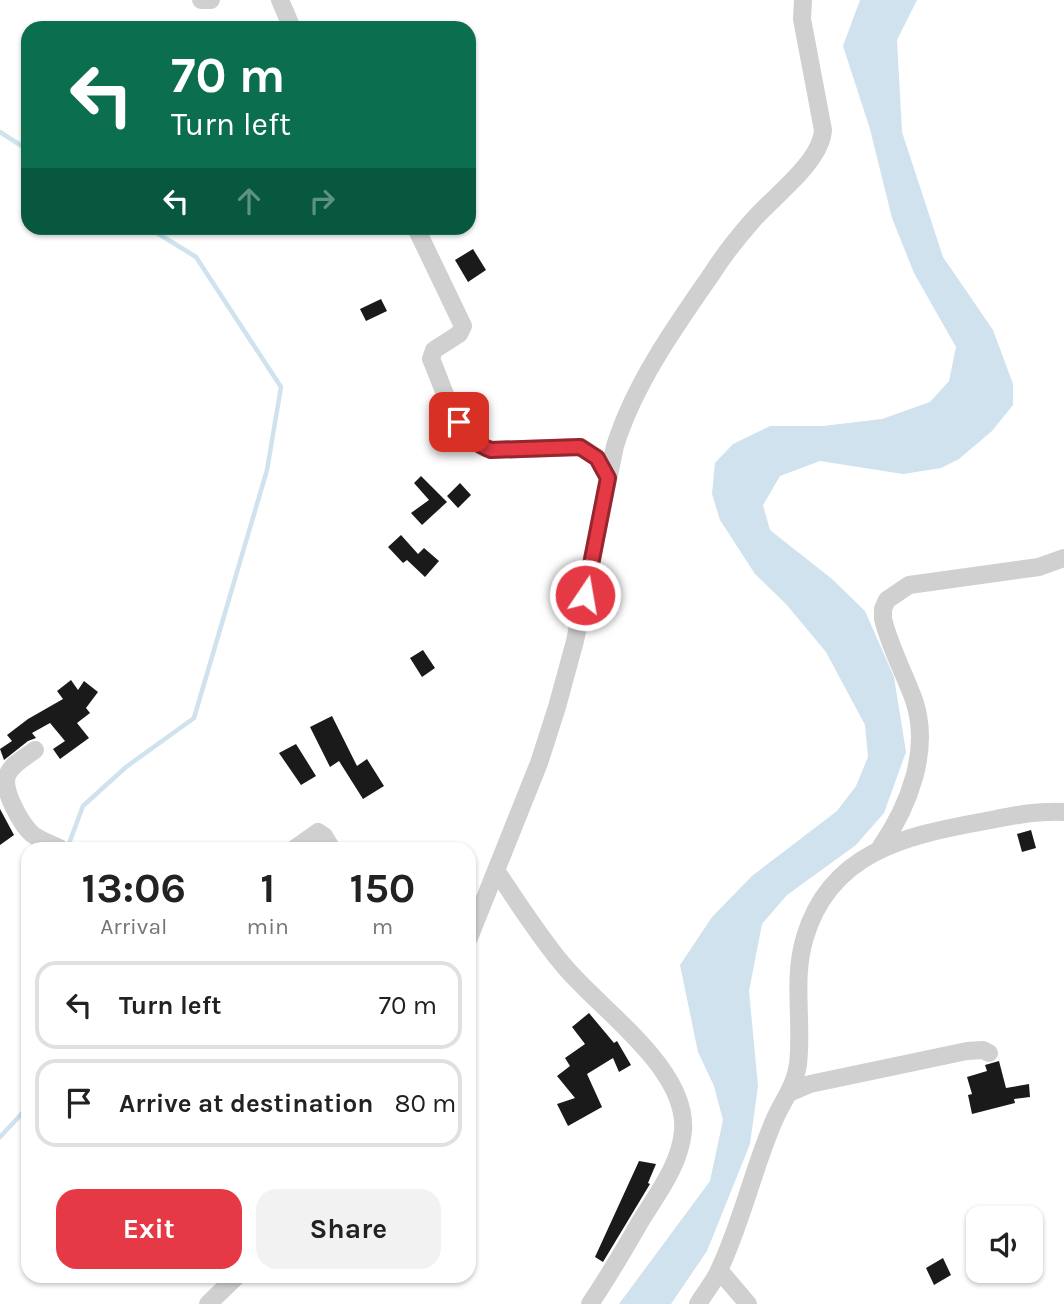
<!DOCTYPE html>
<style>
body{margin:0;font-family:Karla,sans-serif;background:#f2f2f2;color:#222;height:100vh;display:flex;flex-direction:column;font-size:26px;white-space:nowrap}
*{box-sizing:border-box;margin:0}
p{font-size:23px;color:#767676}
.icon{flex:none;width:38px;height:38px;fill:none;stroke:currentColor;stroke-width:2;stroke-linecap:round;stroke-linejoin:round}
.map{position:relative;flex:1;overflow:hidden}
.side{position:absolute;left:21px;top:842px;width:455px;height:441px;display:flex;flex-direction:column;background:#fff;border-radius:21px;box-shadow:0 2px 5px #0004}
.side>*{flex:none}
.hud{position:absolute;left:21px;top:21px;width:455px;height:214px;border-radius:21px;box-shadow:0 2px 5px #0004;background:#0b6e4f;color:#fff;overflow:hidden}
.tools{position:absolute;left:966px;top:1206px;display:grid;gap:14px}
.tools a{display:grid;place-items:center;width:77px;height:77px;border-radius:14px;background:#fff;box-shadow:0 2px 5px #0004;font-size:35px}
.pin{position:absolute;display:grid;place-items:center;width:60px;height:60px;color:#fff;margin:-30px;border-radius:14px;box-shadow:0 4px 10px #0006}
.me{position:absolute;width:77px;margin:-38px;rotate:12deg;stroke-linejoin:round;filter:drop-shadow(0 0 5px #0008)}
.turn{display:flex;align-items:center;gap:24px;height:147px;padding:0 35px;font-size:32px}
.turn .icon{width:91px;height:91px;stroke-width:2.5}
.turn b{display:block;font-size:49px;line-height:60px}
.lanes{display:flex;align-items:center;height:66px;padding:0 35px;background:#0003;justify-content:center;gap:35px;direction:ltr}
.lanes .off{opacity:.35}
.eta{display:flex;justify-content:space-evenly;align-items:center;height:119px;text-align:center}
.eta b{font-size:42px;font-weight:700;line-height:49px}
.button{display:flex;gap:14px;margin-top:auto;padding:14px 35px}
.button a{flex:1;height:80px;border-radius:21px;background:#e63946;color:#fff;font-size:28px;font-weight:700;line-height:80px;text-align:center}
.button a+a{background:#f2f2f2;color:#222}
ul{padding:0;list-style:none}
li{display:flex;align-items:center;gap:21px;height:88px;margin:0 14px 10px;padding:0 21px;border:4px solid #e0e0e0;border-radius:21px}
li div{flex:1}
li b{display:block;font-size:26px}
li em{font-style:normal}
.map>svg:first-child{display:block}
.water{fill:#cfe2ee}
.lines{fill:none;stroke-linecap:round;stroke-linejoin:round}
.stream{stroke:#cfe2ee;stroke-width:4.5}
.building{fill:#1a1a1a}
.minor{stroke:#d0d0d0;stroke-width:18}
.route-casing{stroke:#96252e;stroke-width:18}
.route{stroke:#e63946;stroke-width:12}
</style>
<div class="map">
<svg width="1064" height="1304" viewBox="0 0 1064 1304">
<rect width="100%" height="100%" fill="#fff"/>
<path class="water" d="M860,0h57l-20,40 5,92 41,125 50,73 20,54v21l-21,26 -33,28 -18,9 -38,6 -83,-13 -40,15 -17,29 7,25 62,49 33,32 29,66 12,75 -22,61 -28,32 -69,50 -25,29 -13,67 9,95 -8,58 -43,107 -36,53h-52l91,-123 13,-61 -9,-34 -16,-34 -18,-87 32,-48 40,-41 85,-65 19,-25 12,-29 -3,-32 -39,-73 -40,-48 -31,-30 -35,-54 -8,-26 3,-31 18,-19 37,-18h53l59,-7 48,-17 19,-21 7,-34 -42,-74 -22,-55 -22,-89 -27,-83z"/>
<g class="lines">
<path class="stream" d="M0,132l28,18
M67,849l16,-43 43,-39 68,-49 73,-248 14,-83 -85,-130 -47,-29
M0,1137l28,-30"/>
</g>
<path class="building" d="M473,249l13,21 -18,12 -13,-22z
M381,299l6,12 -21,10 -6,-12z
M421,476l26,26 -25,23 -11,-12 18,-13 -15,-17z
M460,483l11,12 -13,13 -11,-12z
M401,535l17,19 6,-6 15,13 -14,16 -18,-17 -4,3 -15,-16z
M423,650l12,18 -13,9 -12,-19z
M71,680l7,10 6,-9 14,11 -12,16 4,5 -13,10 12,15 -29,21 -7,-10 12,-8 -15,-18 -18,10 4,5 -8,3 -24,19 -4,-11 12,-8 -5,-6 21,-16 35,-20 -6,-8z
M332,716l25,50 10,-7 17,27 -21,13 -24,-38 -9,6 -20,-40z
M296,744l20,32 -15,9 -22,-32z
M0,809l14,26 -14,10z
M1031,830l5,18 -14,4 -5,-18z
M589,1013l25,30 3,-2 14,24 -12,7 -6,-14 -26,16 15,33 -34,19 -11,-22 18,-6 -18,-22 13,-10 -5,-8 20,-14 -13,-17z
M999,1061l7,27 23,-4 1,13 -16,2 1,4 -43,11 -4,-19 4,-1 -5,-17 20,-6 -2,-6z
M639,1161l17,3 -8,19 2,1 -47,78 -8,-5z
M943,1258l8,17 -17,10 -8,-17z"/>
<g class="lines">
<path class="minor" d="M201,0h10
M280,0l12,28
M416,228l47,98 -4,8 -25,16 -3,9c14,31 24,79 60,91l90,-3 16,11 11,20
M35,750c-9,7 -24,14 -28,26 -5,14 14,48 25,58 9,7 20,10 29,15
M880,848c29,-42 51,-98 34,-148 -10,-27 -24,-53 -31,-81v-10l4,-9 22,-15 130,-18 25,-9
M294,849l24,-17 6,4 8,13
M497,872c22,32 43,66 68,95 38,45 123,102 118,164 -3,34 -26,63 -43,91 -16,28 -32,55 -50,82
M469,938l70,-175 18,-56 18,-66 40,-195c19,-61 59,-118 96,-171 12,-19 27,-38 42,-55 21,-24 68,-58 70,-90l-21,-111 1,-19
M789,1093l21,-9 157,-33 16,-1 6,3
M719,1270l29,34
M208,1304l29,-28
M698,1304c7,-12 17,-23 22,-36 22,-47 33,-98 53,-145 8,-20 22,-36 25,-59 5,-42 -6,-85 7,-127 25,-84 99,-101 175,-115 28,-5 55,-12 84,-10"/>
</g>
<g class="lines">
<g class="route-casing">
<path id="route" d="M459,422c9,14 16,22 32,28l89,-3 17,11 11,20 -23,117"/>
</g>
<use href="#route" class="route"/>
</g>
</svg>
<div class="tools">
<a><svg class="icon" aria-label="sound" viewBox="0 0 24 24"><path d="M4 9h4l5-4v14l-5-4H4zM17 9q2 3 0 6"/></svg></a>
</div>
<div class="pin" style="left:459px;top:422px;background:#d93025"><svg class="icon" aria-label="arrive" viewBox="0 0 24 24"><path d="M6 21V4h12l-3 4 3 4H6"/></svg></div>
<svg class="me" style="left:585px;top:595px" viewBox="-20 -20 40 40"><circle r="17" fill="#e63946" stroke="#fff" stroke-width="3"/><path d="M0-11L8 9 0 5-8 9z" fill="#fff"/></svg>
<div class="hud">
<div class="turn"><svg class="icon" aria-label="left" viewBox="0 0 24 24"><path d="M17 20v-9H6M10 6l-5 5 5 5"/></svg><div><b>70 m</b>Turn left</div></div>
<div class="lanes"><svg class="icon" aria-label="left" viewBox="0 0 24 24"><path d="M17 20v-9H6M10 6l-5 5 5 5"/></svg><svg class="icon off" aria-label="ahead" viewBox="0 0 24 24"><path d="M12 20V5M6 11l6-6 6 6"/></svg><svg class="icon off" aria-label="right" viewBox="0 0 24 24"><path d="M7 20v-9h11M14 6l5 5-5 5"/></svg></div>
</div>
<section class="side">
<div class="eta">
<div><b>13:06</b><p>Arrival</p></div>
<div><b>1</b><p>min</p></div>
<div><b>150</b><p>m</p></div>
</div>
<ul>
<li><svg class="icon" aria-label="left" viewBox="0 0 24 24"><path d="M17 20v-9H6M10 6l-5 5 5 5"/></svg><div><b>Turn left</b></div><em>70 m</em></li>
<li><svg class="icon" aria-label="arrive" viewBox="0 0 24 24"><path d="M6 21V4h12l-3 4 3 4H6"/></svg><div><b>Arrive at destination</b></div><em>80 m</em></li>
</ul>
<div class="button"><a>Exit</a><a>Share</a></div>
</section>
</div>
